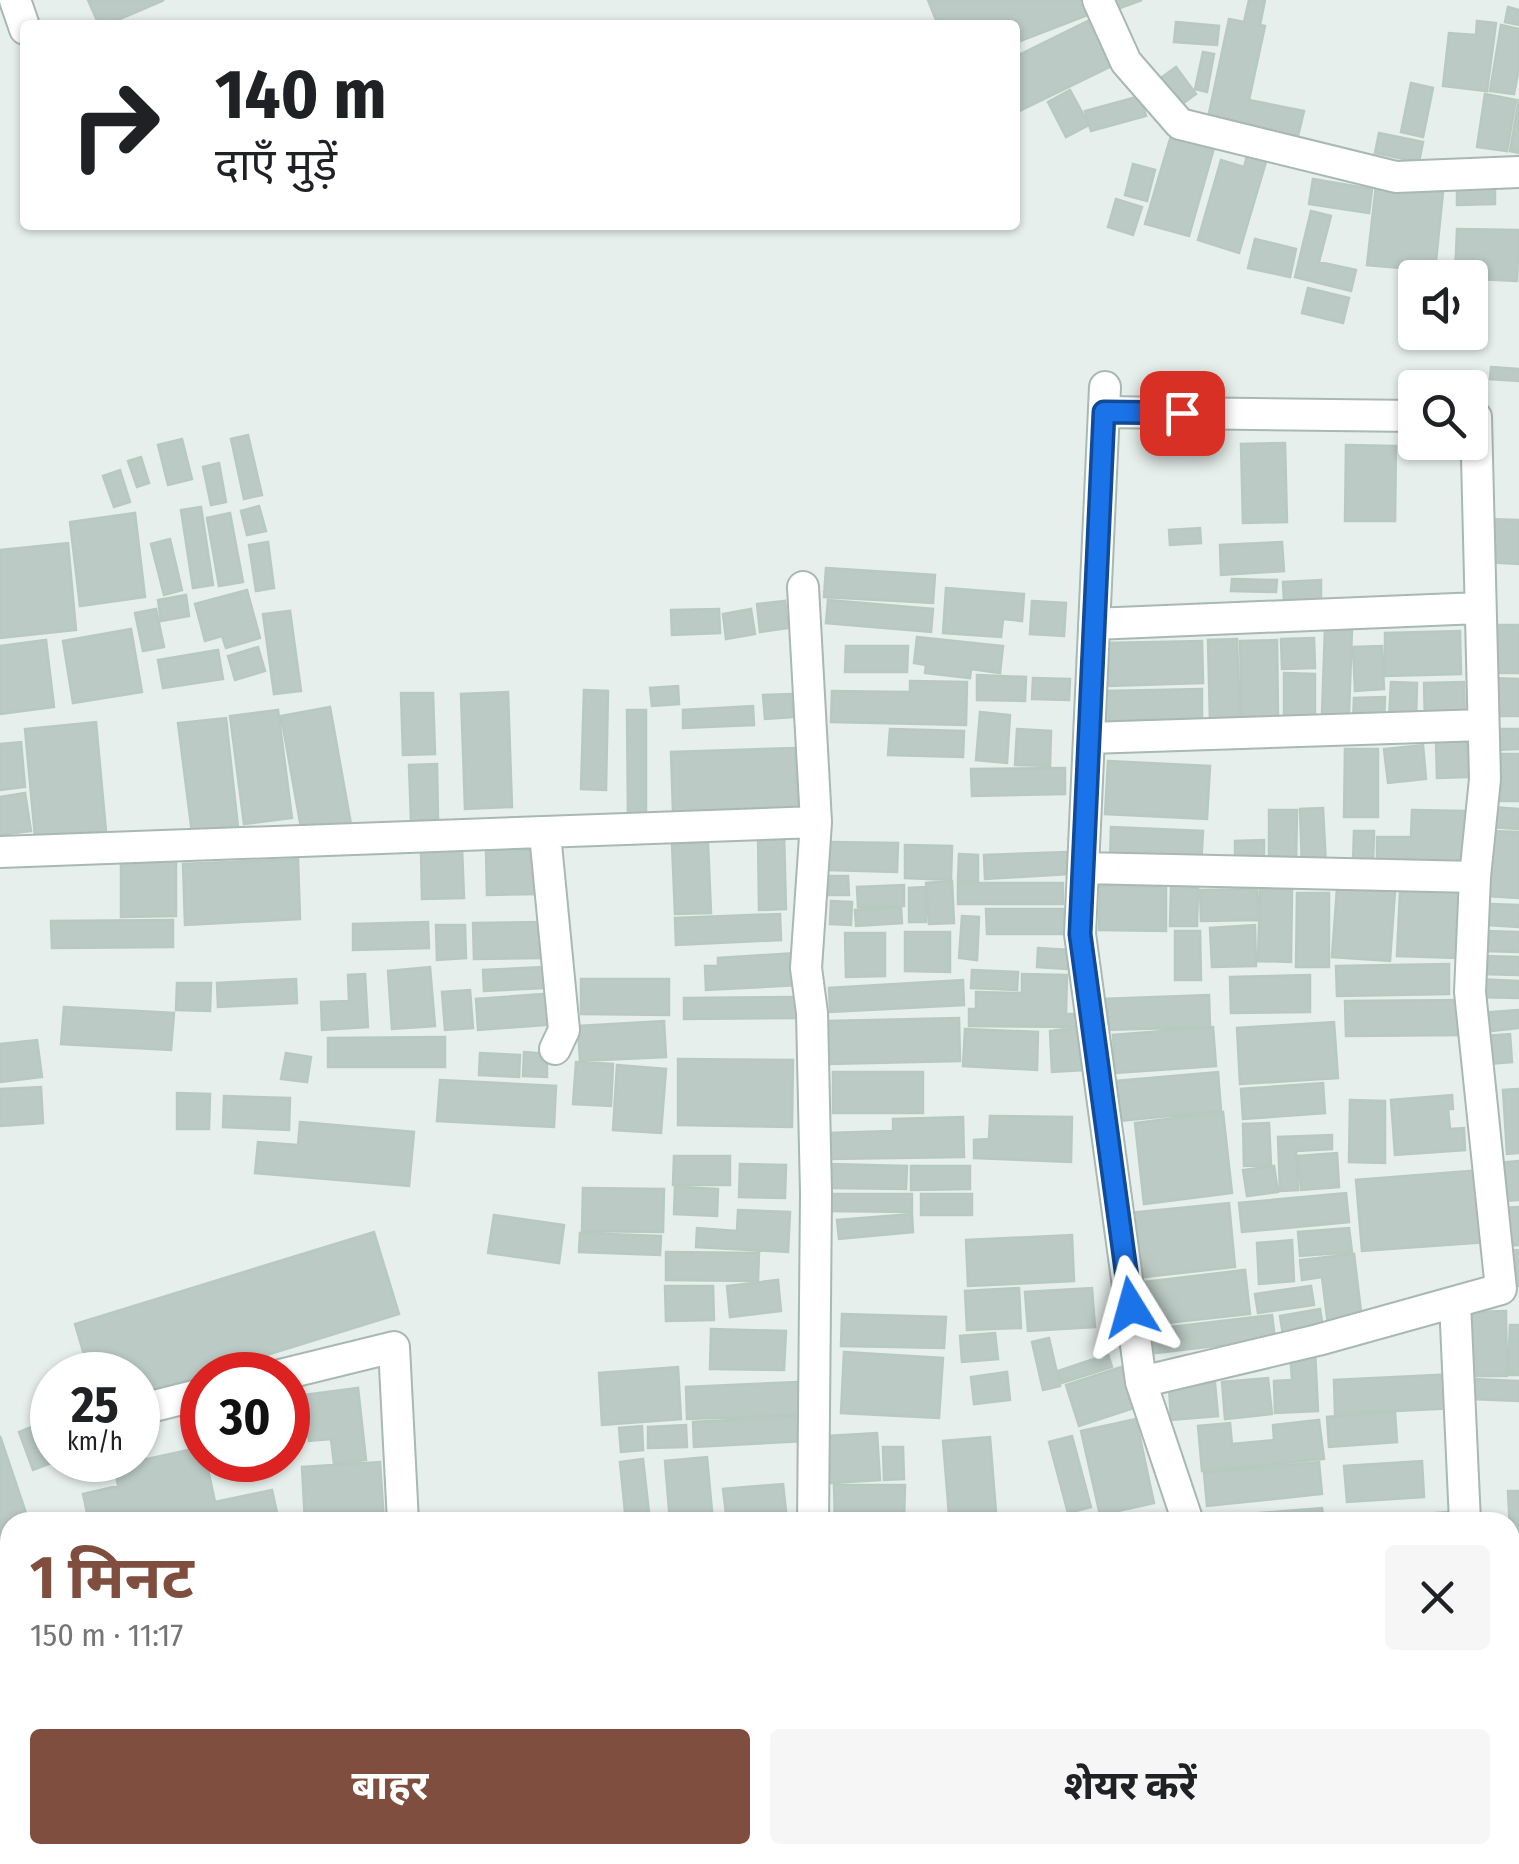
<!DOCTYPE html>
<html lang="hi">
<meta charset="utf-8">
<style>
body{margin:0;font-family:"Fira Sans Condensed","Noto Sans Devanagari",sans-serif;background:#f6f6f6;color:#202124;height:100vh;display:flex;flex-direction:column;font-size:38px;white-space:nowrap}
*{box-sizing:border-box;margin:0}
p{font-size:32px;color:#757577}
.icon{flex:none;width:55px;height:55px;fill:none;stroke:currentColor;stroke-width:2;stroke-linecap:round;stroke-linejoin:round}
.map{position:relative;flex:1;overflow:hidden}
.drawer{position:absolute;left:0px;top:1512px;width:1520px;height:352px;display:flex;flex-direction:column;background:#fff;border-radius:30px 30px 0 0;box-shadow:0 2px 8px #0004}
.drawer>*{flex:none}
.guide{position:absolute;left:20px;top:20px;width:1000px;height:210px;border-radius:10px;box-shadow:0 2px 8px #0004;background:#fff;color:#202124;overflow:hidden}
.controls{position:absolute;left:1398px;top:260px;display:grid;gap:20px}
.controls a{display:grid;place-items:center;width:90px;height:90px;border-radius:10px;background:#fff;box-shadow:0 2px 8px #0004;font-size:50px}
.speed{position:absolute;left:30px;top:1352px;display:flex;gap:20px;font-size:50px;font-weight:700;text-align:center}
.speed>*{display:grid;place-content:center;width:130px;height:130px;border-radius:50%;background:#fff;box-shadow:0 2px 8px #0004;line-height:1}
.speed small{font-size:25px;font-weight:400}
.speed .limit{border:15px solid #d22;background:#fff;color:#111}
.pin{position:absolute;display:grid;place-items:center;width:85px;height:85px;color:#fff;margin:-42px;border-radius:20px;box-shadow:0 5px 15px #0006}
.me{position:absolute;width:110px;margin:-55px;rotate:352deg;stroke-linejoin:round;filter:drop-shadow(0 0 8px #0008)}
.turn{display:flex;align-items:center;gap:35px;height:210px;padding:0 30px;font-size:45px}
.turn .icon{width:130px;height:130px;stroke-width:2.5}
.turn b{display:block;font-size:70px;line-height:85px}
.round{display:grid;place-items:center;flex:none;width:105px;height:105px;border-radius:10px;background:#f6f6f6}
.overview{display:flex;align-items:center;justify-content:space-between;height:170px;padding:0 30px}
h1{font-size:60px;font-weight:700;line-height:75px;color:#7f4e3f}
.primary-button{display:flex;gap:20px;margin-top:auto;padding:20px 30px}
.primary-button a{flex:1;height:115px;border-radius:10px;background:#7f4e3f;color:#fff;font-size:40px;font-weight:700;line-height:115px;text-align:center}
.primary-button a+a{background:#f6f6f6;color:#202124}
.map>svg:first-child{display:block}
.building{fill:#bbcac4;stroke:#b8c9c2;stroke-width:2.5}
.lines{fill:none;stroke-linecap:round;stroke-linejoin:round}
.street-casing{stroke:#a8b8b2;stroke-width:34}
.street{stroke:#fff;stroke-width:30}
.route-casing{stroke:#114b97;stroke-width:25}
.route{stroke:#1a73e8;stroke-width:18}
</style>
<div class="map">
<svg width="1519" height="1864" viewBox="0 0 1519 1864">
<rect width="100%" height="100%" fill="#e6efeb"/>
<path class="building" d="M88,0h76l-58,25h-7z
M928,0h166l4,11 -83,32v-18h-77z
M1108,0h34l-30,11z
M1249,0h16l-5,25 5,1 -16,74 55,11 -6,25 -90,-18 21,-99 15,3z
M1508,7l11,3v15l-14,-3z
M1094,18l22,46 -101,49v-56z
M1477,21l19,2 -9,68 -44,-5 6,-53 27,2z
M1176,22l43,4 -2,19 -43,-3z
M1501,25l18,4v39l-5,26 -24,-3z
M1203,52l11,2 -7,38 -12,-3z
M1176,67l20,27 -18,13 -20,-27z
M1411,83l22,5 -10,49 -22,-5z
M1070,90l19,35 -23,12 -18,-35z
M1485,94l31,6 -9,51 -30,-4z
M1140,96l6,20 -55,15 -6,-20z
M1519,99v54l-9,-2z
M1173,129l43,12 -27,95 -44,-12z
M1379,133l44,9 -4,20 -44,-9z
M1249,149l19,6 -29,98 -41,-13 23,-80 23,7z
M1133,164l22,6 -8,31 -22,-6z
M1313,179l59,10 -3,24 -60,-9z
M1495,182v22l-38,1v-22z
M1376,185l67,7 -8,79 -68,-6z
M1116,199l26,8 -9,28 -25,-8z
M1311,211l20,5 -12,46 37,8 -5,21 -56,-14z
M1457,229l62,1 -2,51 -62,-3z
M1255,239l41,10 -6,28 -42,-9z
M1308,288l41,10 -6,25 -41,-10z
M1491,367l28,2v12l-29,-2z
M248,435l14,60 -18,4 -13,-60z
M182,439l10,40 -24,6 -10,-40z
M1285,443l2,79 -44,1 -2,-79z
M1346,445l50,1 -1,75h-50z
M141,457l8,26 -12,4 -9,-26z
M219,463l7,39 -15,3 -8,-38z
M120,470l10,32 -16,5 -11,-31z
M259,506l7,25 -19,4 -6,-24z
M201,507l12,78 -20,3 -12,-78z
M135,513l10,84 -65,9 -10,-84z
M230,513l13,69 -24,4 -12,-68z
M1486,519l33,1v44l-34,-2z
M1200,528l1,15 -31,2 -1,-15z
M170,539l12,51 -18,5 -13,-51z
M268,542l6,46 -18,3 -7,-46z
M1282,542l2,29 -63,4 -1,-30z
M68,543l8,87 -76,8v-88z
M826,568l109,7 -2,28 -109,-6z
M1232,579l45,1 -1,12 -45,-1z
M1321,580v21l-37,2 -1,-21z
M946,588l78,6 -2,27 -19,-2 -2,18 -58,-4z
M247,590l13,48 -34,10 -4,-12 -17,5 -10,-37z
M186,595l3,21 -28,5 -3,-21z
M828,600l105,9 -2,23 -105,-9z
M785,601l3,27 -28,4 -3,-28z
M1032,601l34,2 -2,33 -34,-2z
M156,609l8,38 -21,4 -8,-38z
M719,609l1,24 -48,2 -1,-25z
M751,609l4,25 -29,5 -3,-25z
M290,611l11,80 -27,3 -11,-80z
M1494,625h25v48h-25z
M1325,628l27,1 -3,85h-27z
M131,629l11,63 -69,11 -10,-62z
M1460,631l1,43 -76,2v-43z
M917,637l86,9 -3,27 -29,-4 -1,9 -45,-5 1,-8 -12,-2z
M1314,638l1,30 -33,1 -1,-30z
M1237,639l3,82 -30,1 -2,-82z
M46,640l8,67 -54,7v-68z
M1277,640l1,76h-36l-2,-75z
M1202,641l1,42 -95,3 -1,-43z
M846,646h62l-1,26h-62z
M1382,646l2,43 -29,2 -2,-44z
M258,647l7,24 -30,9 -7,-24z
M218,650l5,29 -60,9 -5,-28z
M1284,673l31,1v42l-31,-1z
M977,675l49,2 -1,24 -48,-1z
M1033,678l37,1 -1,21 -37,-1z
M1492,678l27,1v37h-28z
M910,681l57,1 -1,43 -135,-3 1,-31 78,1z
M1391,682l26,1 -1,37h-27z
M1464,682l1,38 -40,1 -1,-38z
M678,686l1,18 -27,2 -2,-18z
M1202,689v39l-96,2 -1,-39z
M584,690l24,1 -2,99 -25,-1z
M508,692l4,115 -47,2 -4,-115z
M401,693h32l2,61 -32,1z
M791,694l2,23 -28,2 -2,-24z
M1385,697l-1,24h-31l1,-23z
M753,706l1,19 -71,3v-18z
M330,707l22,123 -49,9 -22,-123z
M278,710l14,108 -48,6 -14,-108z
M627,710h19v110h-18z
M980,712l30,3 -3,48 -31,-3z
M226,718l12,109 -46,6 -14,-110z
M96,722l10,109 -71,6 -10,-108z
M890,729l74,2 -1,26 -75,-2z
M1017,729l34,2 -1,35 -35,-1z
M1493,729h26v20l-26,1z
M1436,741h31l1,36 -31,1z
M21,742l4,45 -25,3v-46z
M1423,745l3,34 -38,4 -4,-34z
M795,748l2,61 -124,3 -2,-60z
M1345,749h33v68h-34z
M1496,754h23v47h-23z
M1108,761l102,5 -3,53 -102,-5z
M437,764l1,55 -27,2 -2,-56z
M1065,768v26l-93,2 -1,-27z
M25,793l6,38 -31,4v-38z
M1491,807l28,2v20l-29,-2z
M1323,808l3,58 -24,1 -2,-58z
M1269,810h28l-1,55h-27z
M1412,810l53,1 -1,54 -87,-2v-26h34z
M1111,827l92,4 -2,36 -91,-4z
M1354,831h20l-1,32h-20z
M1491,831l28,1v66l-32,-2z
M784,833l2,76 -27,1 -1,-76z
M1264,840v25h-29v-24z
M828,842l70,1 -1,29 -69,-2z
M708,843l3,70 -36,1 -3,-70z
M905,845l47,1 -1,34 -46,-2z
M462,848l2,50 -42,1 -1,-49z
M486,850h51l1,44 -51,1z
M1067,852l1,22 -83,5 -1,-24z
M959,854l19,1v26h-20z
M121,855h55v61l-55,1z
M298,859l2,60 -115,6 -2,-61z
M829,876h19l1,19h-20z
M952,881l2,42 -25,1 -3,-41z
M958,883h105v21h-105z
M904,885v21l-46,1 -1,-20z
M1100,886l66,1v44l-67,-1z
M925,887l1,35h-17v-34z
M1171,887l27,1 -1,38h-27z
M1260,888h32l-1,74 -33,-1z
M1337,888l58,3 -5,70 -58,-4z
M1257,889l1,31 -57,1 -1,-31z
M1400,891l60,2 -3,65 -60,-2z
M1297,893h32v74h-33z
M831,901l21,1 -1,23 -21,-1z
M1490,904l29,1v22l-31,-2z
M901,907l1,16 -46,3 -1,-16z
M986,909h78v25h-77z
M780,914l1,26 -105,5 -1,-27z
M962,916l17,1 -2,43 -18,-2z
M173,920v27l-121,1 -1,-27z
M428,922l1,26 -76,2v-26z
M545,922v36l-71,1 -1,-36z
M436,925h29l1,33 -29,2z
M1255,925l1,41 -44,1 -2,-39z
M1175,931h25l1,49h-26z
M1485,931l34,1v20l-35,-1z
M905,932h45v40l-45,-1z
M845,933h40v43l-39,1z
M1038,948l31,2 -2,19 -30,-2z
M796,953l3,32 -93,5 -1,-24h13v-8z
M1482,956l37,1v18l-38,-1z
M1449,964v30l-112,2 -1,-30z
M430,967l5,59 -43,3 -4,-58z
M543,967l1,21 -60,3 -1,-21z
M972,970l46,2 -1,18 -46,-2z
M365,974l3,53 -46,3 -1,-28 28,-1 -1,-26z
M1022,974l45,1 -1,39h16v13l-113,-1v-17h7v-17l46,1z
M1310,975v37l-79,1 -1,-36z
M296,979l1,24 -79,4 -1,-24z
M581,979h88v36l-88,-1z
M1476,979l43,2v17l-43,-1z
M963,980l1,25 -134,7 -1,-24z
M177,983h34l-1,28 -34,-1z
M470,990l3,38 -28,2 -3,-38z
M556,993l2,31 -80,6 -2,-31z
M1209,995l1,32 -107,3 -1,-31z
M798,997v21l-114,1v-21z
M1465,1000v35l-119,1 -1,-35z
M64,1007l110,6 -3,37 -110,-6z
M1519,1010v18l-38,4 -1,-19z
M959,1018l1,43 -132,3v-43z
M664,1021l2,36 -86,4 -2,-35z
M1334,1022l4,56 -98,6 -3,-56z
M1082,1027l2,43 -32,2 -2,-41z
M1213,1027l3,39 -101,7 -2,-38z
M965,1029l73,3 -1,38 -74,-4z
M1510,1034l2,28 -24,2 -2,-28z
M445,1037v30h-117v-29z
M37,1040l5,37 -42,5v-38z
M524,1052l23,2v23l-24,-1z
M286,1053l25,4 -4,25 -26,-3z
M480,1053l40,2 -1,22 -40,-2z
M678,1059l115,1 -1,67 -114,-2z
M576,1062l37,2 -2,42 -38,-2z
M617,1065l49,4 -5,64 -48,-3z
M833,1072h90v41h-90z
M1218,1072l3,39 -101,10 -4,-40z
M440,1080l116,6 -2,41 -117,-6z
M1323,1083l2,30 -82,6 -2,-30z
M41,1087l2,36 -43,3v-37z
M1519,1089v64l-12,1 -4,-64z
M177,1093l33,1 -1,35h-32z
M1452,1095l1,14h-5l2,20 14,-1 1,22 -70,5 -4,-55z
M224,1096l66,2 -1,32 -66,-3z
M1350,1100l35,1v62l-36,-1z
M1223,1112l9,81 -88,11 -9,-81z
M990,1116l82,1 -1,45 -97,-4v-18l15,-1z
M963,1117l1,40 -136,2v-26l65,-2v-12z
M300,1122l114,10 -5,54 -154,-13 3,-31 40,3z
M1269,1123l2,42 -27,1 -1,-42z
M1332,1135v14l-36,2 2,39 -18,1 -2,-54z
M1337,1153l2,34 -38,3 -3,-34z
M674,1156h56v29h-57z
M1519,1161v39l-18,1 -3,-38z
M740,1164l46,1 -1,33 -46,-1z
M829,1164l78,2 -1,23 -77,-1z
M911,1166h59v23l-59,1z
M1274,1166l4,26 -31,4 -4,-26z
M1481,1170l6,72 -125,9 -6,-71z
M675,1187l43,2 -1,27 -43,-2z
M583,1188l81,1 -1,43 -81,-1z
M1346,1193l3,29 -107,10 -3,-29z
M826,1194h86v18l-86,-1z
M921,1194h51v21h-51z
M1229,1203l6,64 -101,11 -7,-65z
M1519,1207v38l-12,1 -2,-38z
M738,1210l52,2 -2,40 -92,-5 1,-19 40,3z
M912,1214l1,18 -74,7 -2,-19z
M494,1215l70,10 -5,38 -71,-10z
M1349,1228l3,24 -52,4 -2,-24z
M374,1232l25,82 -261,81v-20h-48l-15,-51z
M580,1233l81,3 -1,19 -81,-3z
M1072,1235l2,46 -106,5 -2,-46z
M1292,1240l2,41 -35,3 -2,-41z
M1519,1250v36h-8l-3,-35z
M666,1252l93,1 -1,28 -92,-1z
M1354,1254l8,66 -34,5 -6,-48 -20,3 -2,-20z
M1245,1270l5,44 -103,11 -4,-43z
M778,1280l3,31 -51,6 -3,-31z
M665,1286h48l1,34 -48,1z
M1311,1286l3,19 -56,8 -3,-19z
M1019,1288l2,40 -54,2 -2,-39z
M1092,1288l3,39 -67,4 -3,-39z
M1320,1309l3,19 -40,7 -3,-19z
M1506,1311l1,65h-36l-1,-64z
M842,1314l104,3 -2,31 -103,-2z
M1272,1315l3,24 -128,15 -3,-24z
M1510,1325h9v50h-11z
M711,1329l75,2 -2,39 -74,-1z
M995,1333l3,26 -36,3 -2,-26z
M1049,1338l11,48 -17,4 -11,-48z
M1315,1350l3,61 -43,2 -1,-32 18,-1 -2,-29z
M844,1352l99,6 -4,60 -98,-5z
M1108,1354l4,13 -50,16 -4,-12z
M678,1367l3,52 -79,6 -3,-52z
M1121,1367l13,41 -55,18 -13,-41z
M1007,1372l3,28 -36,4 -3,-27z
M1455,1374l1,34 -121,6 -1,-34z
M1268,1378l4,36 -47,5 -3,-37z
M1473,1379l46,2v20l-47,-2z
M798,1382l1,33 -112,4 -1,-32z
M1215,1383l3,33 -47,4 -2,-33z
M358,1388l8,72 -32,4 -3,-25 -22,2 -6,-46z
M1395,1412l2,30 -68,5 -2,-30z
M805,1416l1,25 -112,6 -1,-25z
M1136,1419l18,84 -54,12 -19,-84z
M49,1420l3,10v30h7l-26,10 -14,-38z
M1319,1420l5,39 -122,12 -4,-45 32,-3 2,21 42,-4 -1,-15z
M686,1425l1,22 -39,1v-21z
M642,1426l1,24 -22,2 -2,-24z
M877,1433l3,47 -50,3 -3,-47z
M0,1436l29,86h-19v224l-10,-29z
M1072,1436l19,71 -23,6 -19,-71z
M990,1437l6,75 -47,3 -6,-74z
M202,1447v13h4l9,42 57,-12 7,32h-190l-6,-28 35,-8 -3,-20z
M883,1447h20l1,32 -20,1z
M707,1457l6,65h-43l-5,-61z
M643,1459l7,63h-24l-6,-60z
M1422,1461l2,36 -77,5 -3,-36z
M380,1462l4,60h-79l-3,-55z
M1319,1462l3,32 -115,12 -3,-33z
M783,1484l4,37 -60,1 -4,-33z
M834,1485h71l-1,37h-69z
M1508,1491h11v41h-9z
M1322,1508l2,14h-111l-1,-5z
M1472,1510l1,12h-134v-1z
M432,1855h33v9h-33z
M491,1855h92v9h-92z
M622,1855h36l-1,9h-36z
M721,1855h70l-1,9h-71z
M800,1855h26v9h-27z
M932,1855h19l-2,9h-18z
M960,1855h36v9h-36z
M1043,1855h33v9h-34z
M1082,1855h49l1,9h-50z"/>
<g class="lines">
<g class="street-casing">
<path id="street" d="M15,0l10,29
M1098,0l28,62 54,62 216,53 123,-5
M1105,387l-25,547 61,448 47,140
M1104,412l311,4
M803,587l13,235
M1094,624l385,-16
M1089,738l394,-13
M545,834l19,196 -9,19
M0,852l816,-30 -10,146 6,45 4,180 -3,329
M1083,868l392,9
M1455,1302l10,220
M280,1375l114,-28 9,175
M1141,1382l177,-42 183,-51 -31,-297 5,-115 10,-98 -9,-362h-6
M138,1410l64,-16
M1510,1742l9,43
M1295,1855l2,9
M238,1864l35,-9"/>
</g>
<use href="#street" class="street"/>
</g>
<g class="lines">
<g class="route-casing">
<path id="route" d="M1131,1307l-51,-373 24,-522 78,1"/>
</g>
<use href="#route" class="route"/>
</g>
</svg>
<div class="controls">
<a><svg class="icon" aria-label="sound" viewBox="0 0 24 24"><path d="M4 9h4l5-4v14l-5-4H4zM17 9q2 3 0 6"/></svg></a>
<a><svg class="icon" aria-label="search" viewBox="0 0 24 24"><circle cx="10" cy="10" r="6"/><path d="M15 15l6 6"/></svg></a>
</div>
<div class="speed"><div>25<small>km/h</small></div><div class="limit">30</div></div>
<div class="pin" style="left:1182px;top:413px;background:#d93025"><svg class="icon" aria-label="arrive" viewBox="0 0 24 24"><path d="M6 21V4h12l-3 4 3 4H6"/></svg></div>
<svg class="me" style="left:1131px;top:1307px" viewBox="-20 -20 40 40"><path d="M0-17L14 15 0 8-14 15z" fill="#1a73e8" stroke="#fff" stroke-width="4"/></svg>
<div class="guide">
<div class="turn"><svg class="icon" aria-label="right" viewBox="0 0 24 24"><path d="M7 20v-9h11M14 6l5 5-5 5"/></svg><div><b>140 m</b>दाएँ मुड़ें</div></div>
</div>
<section class="drawer">
<div class="overview"><div><h1>1 मिनट</h1><p>150 m · 11:17</p></div><a class="round"><svg class="icon" aria-label="close" viewBox="0 0 24 24"><path d="M6 6l12 12M18 6L6 18"/></svg></a></div>
<div class="primary-button"><a>बाहर</a><a>शेयर करें</a></div>
</section>
</div>
